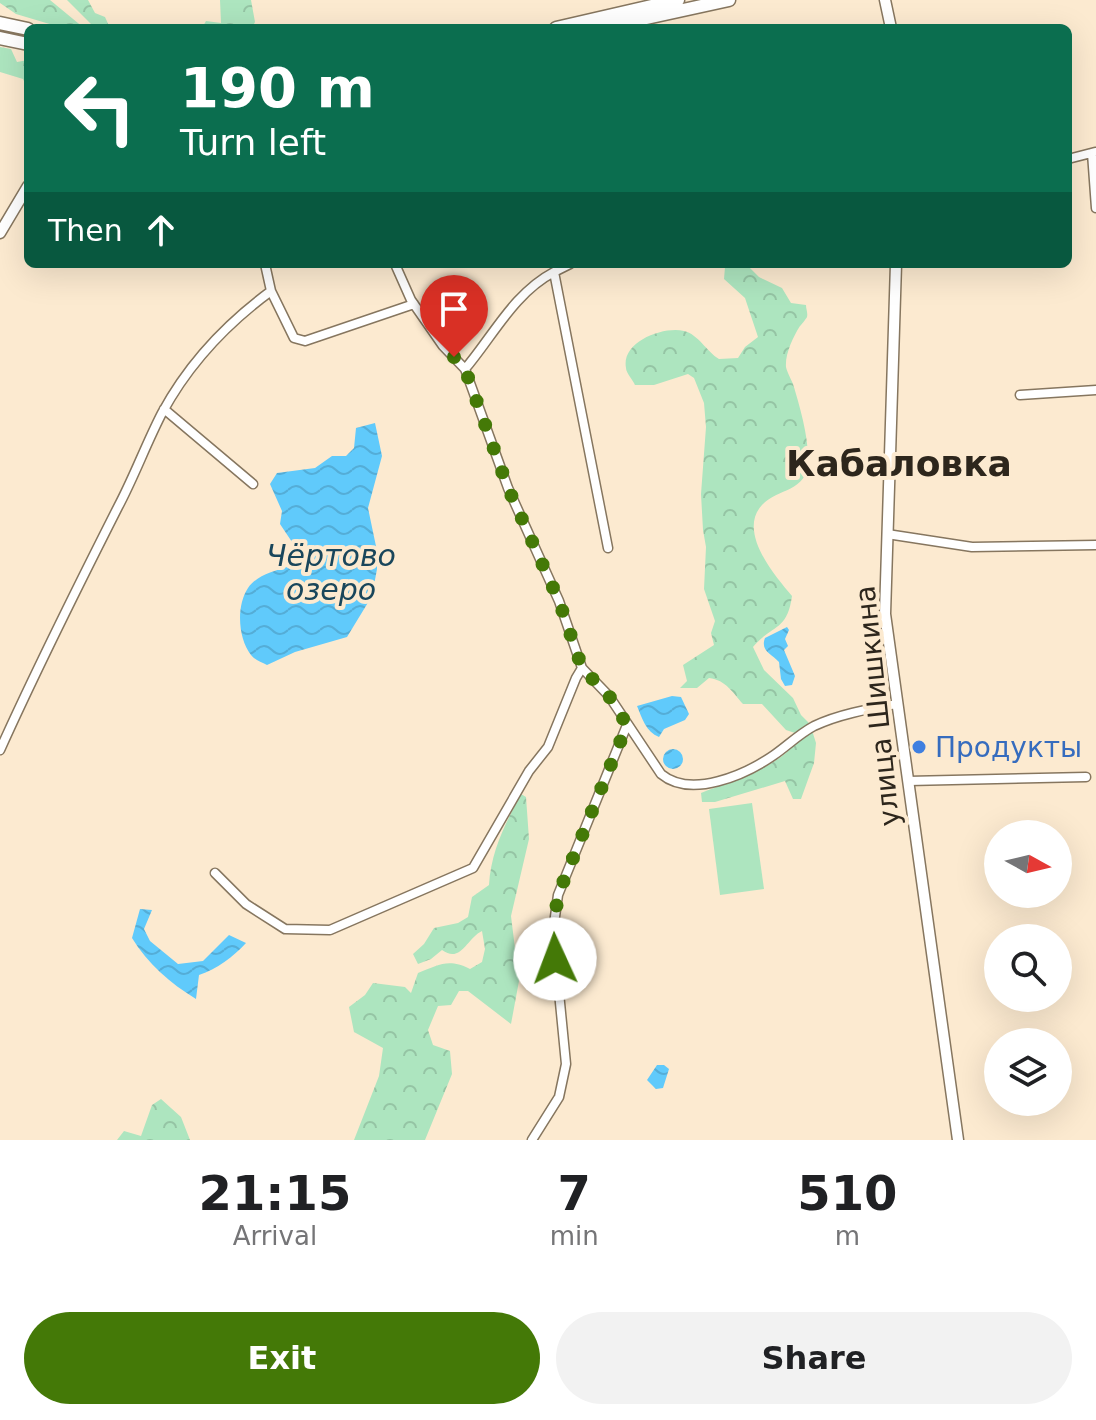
<!DOCTYPE html>
<meta charset="utf-8">
<style>
body{margin:0;font-family:"DejaVu Sans",sans-serif;background:#f2f2f2;color:#202124;height:100vh;display:flex;flex-direction:column;font-size:30px;white-space:nowrap}
*{box-sizing:border-box;margin:0}
p{font-size:26px;color:#757577}
.icon{flex:none;width:44px;height:44px;fill:none;stroke:currentColor;stroke-width:2;stroke-linecap:round;stroke-linejoin:round}
.map{position:relative;height:1140px;overflow:hidden}
.drawer{display:flex;flex-direction:column;background:#fff;flex:1}
.drawer>*{flex:none}
.guide{position:absolute;left:24px;top:24px;width:1048px;height:244px;border-radius:12px;box-shadow:0 8px 32px #0002;background:#0b6e4f;color:#fff;overflow:hidden}
.needle{width:52px;rotate:98deg}
.fabs{position:absolute;left:984px;top:820px;display:grid;gap:16px}
.fabs a{display:grid;place-items:center;width:88px;height:88px;border-radius:50%;background:#fff;box-shadow:0 8px 32px #0002;font-size:40px}
.pin{position:absolute;display:grid;place-items:center;width:68px;height:68px;color:#fff;margin:-82px -34px;border-radius:50% 50% 50% 0;rotate:-45deg;box-shadow:0 0 8px #0007}
.pin .icon{rotate:45deg}
.me{position:absolute;width:88px;margin:-44px;rotate:358deg;stroke-linejoin:round;filter:drop-shadow(0 0 6px #0008)}
.turn{display:flex;align-items:center;gap:28px;height:168px;padding:0 24px;font-size:36px}
.turn .icon{width:104px;height:104px;stroke-width:2.5}
.turn b{display:block;font-size:56px;line-height:68px}
.then{display:flex;align-items:center;height:76px;padding:0 24px;background:#0003;gap:16px;font-size:30px}
.eta{display:flex;justify-content:space-evenly;align-items:center;height:136px;text-align:center}
.eta b{font-size:48px;font-weight:600;line-height:56px}
.primary-button{display:flex;gap:16px;margin-top:auto;padding:16px 24px}
.primary-button a{flex:1;height:92px;border-radius:48px;background:#447907;color:#fff;font-size:32px;font-weight:600;line-height:92px;text-align:center}
.primary-button a+a{background:#f2f2f2;color:#202124}
.map>svg:first-child{display:block}
.grass{fill:#ade5bf}
.forest{fill:url(#forest-crowns)}
.water{fill:url(#water-waves)}
.lines{fill:none;stroke-linecap:round;stroke-linejoin:round}
.minor-casing{stroke:#86765f;stroke-width:11}
.tertiary-casing{stroke:#86765f;stroke-width:13}
.primary-casing{stroke:#86765f;stroke-width:15}
.minor{stroke:#fff;stroke-width:8}
.tertiary{stroke:#fff;stroke-width:10}
.primary{stroke:#fff;stroke-width:12}
.route{stroke:#447907;stroke-width:14;stroke-dasharray:0 25.2}
.shop-dot{fill:#3f7fe0;stroke:#fcead0;stroke-width:3}
.labels{text-anchor:middle;stroke-width:8;stroke-linejoin:round;paint-order:stroke}
.street-label{font-size:28px;fill:#2d261c;stroke:#fcead0}
.shop-label{font-size:28px;fill:#366cbe;stroke:#fcead0;text-anchor:start}
.water-label{font-size:30px;font-style:italic;fill:#19465b;stroke:#fcead0}
.district-label{font-size:36px;font-weight:bold;fill:#2d261c;stroke:#fcead0}
</style>
<div class="map">
<svg width="1096" height="1140" viewBox="0 0 1096 1140">
<defs>
<pattern id="forest-crowns" width="20" height="18" patternUnits="userSpaceOnUse" patternTransform="scale(2)"><rect width="20" height="18" fill="#ade5bf"/><path d="M2 6a3 3 0 1 1 6 0M12 15a3 3 0 1 1 6 0" fill="none" stroke="#95c4a4"/></pattern>
<pattern id="water-waves" width="16" height="10" patternUnits="userSpaceOnUse" patternTransform="scale(2)"><rect width="16" height="10" fill="#60cafb"/><path d="M0 5q4-4 8 0t8 0" fill="none" stroke="#54add7"/></pattern>
</defs>
<rect width="100%" height="100%" fill="#fcead0"/>
<path class="grass" d="M752,803l12,86 -44,6 -11,-86z"/>
<path class="forest" d="M0,0h50l34,28h-21l-47,-14 -16,-11z
M67,0h21l7,13 10,4 5,11h-15z
M220,0h31l4,22 -3,6h-50l4,-7 15,2z
M0,47l11,2 6,13 11,-2v29l-5,-10 -23,-7z
M732,264h14l13,13 23,11 9,15 15,2c0,4 2,8 1,12 -1,2 -6,8 -7,9 -7,11 -15,28 -14,41 1,5 5,12 7,17 7,23 16,54 15,78 -1,30 -30,26 -46,43 -25,27 13,71 30,91 -5,36 -20,28 -39,51l11,23 29,28 8,17 9,9 6,19 -2,20 -13,36h-8l-8,-18 -70,21h-13l-1,-9c34,-14 81,-25 100,-58l-15,-5 -24,-26h-19c-10,-11 -17,-24 -34,-26l-12,10h-17l7,-7 -4,-16 31,-20 -3,-12 4,-12 -11,-32 2,-42 -3,-17 -2,-36 5,-67 -2,-24 -10,-25 -6,-4 -34,11h-19c-2,-5 -9,-12 -9,-17 -5,-26 37,-42 58,-37 14,3 23,21 35,28l19,-1 7,-11 13,-10 -13,-39 -21,-19 1,-12z
M521,794l5,3 3,42 -18,77 8,65 -8,43 -43,-33h-9l-8,14 -13,1 -10,24 5,15 17,6 2,23 -27,66h-71l25,-64 4,-28 -29,-16 -5,-25 16,-12 8,-12 32,4 6,6 7,-20c21,-8 30,-15 52,-4l12,-7 3,-13 -3,-18c-15,7 -21,33 -40,19l-11,9 -13,5 -5,-10 11,-10 10,-16 24,-5 10,-6 4,-20 17,-12c2,-34 16,-61 32,-91z
M161,1099l20,18 9,23h-73l7,-9 17,5 11,-31z"/>
<path class="water" d="M375,423l7,33 -14,52 9,43v18l-5,27 -25,41 -52,15 -28,13c-6,-3 -12,-5 -16,-10 -13,-17 -15,-49 -3,-67 9,-13 26,-17 39,-21l7,-22 -14,-21 2,-13 -12,-27 7,-11 38,-5 17,-12h14l8,-8 2,-20z
M787,627l2,3 -4,9 3,7 -4,4 11,26 -3,9 -7,1 -4,-7 -2,-17c-7,-8 -19,-11 -14,-24z
M672,696l9,1 8,17 -4,6 -21,9 -5,8c-13,-5 -17,-19 -22,-31z
M663 759a10 10 0 1 1 20 0a10 10 0 1 1-20 0Z
M140,909l12,1 -8,19 6,12 28,23 25,-3 26,-26 17,8c-13,14 -29,26 -47,32l-3,24c-26,-16 -48,-35 -64,-61z
M657,1065h7l5,4 -6,19 -7,1 -9,-9z"/>
<g class="lines">
<g class="minor-casing">
<path id="minor" d="M1092,153l4,55
M1068,159l27,-7
M265,264l6,27 23,47 11,3 109,-37
M570,264l-16,8 54,276
M465,369c28,-33 49,-76 89,-97
M1020,395l76,-5
M164,409l89,75
M887,534l85,13 124,-2
M582,668l27,28 52,78c30,25 84,1 113,-19 13,-9 25,-21 40,-29 25,-12 55,-17 83,-22
M0,750c37,-82 77,-162 118,-243 16,-30 28,-63 44,-94 27,-50 64,-89 109,-122
M908,781l178,-4
M215,873l31,31 39,25 45,1 143,-62 56,-97 19,-24 28,-69 6,-10 -23,-67 -51,-113 -43,-119 -22,-23 -32,-46 -16,-36
M532,1140l27,-43 7,-33 -13,-133 5,-36 69,-170"/>
</g>
<g class="tertiary-casing">
<path id="tertiary" d="M885,0l6,28
M0,233l28,-47
M896,264l-11,350 73,526"/>
</g>
<g class="primary-casing">
<path id="primary" d="M0,23l28,6
M556,28l122,-28
M601,28l128,-28
M0,38l28,6"/>
</g>
<use href="#minor" class="minor"/>
<use href="#tertiary" class="tertiary"/>
<use href="#primary" class="primary"/>
</g>
<g class="lines">
<path class="route" d="M454,357l11,12 43,119 51,113 23,67 27,28 18,29 -69,170 -5,36 2,28"/>
</g>
<circle class="shop-dot" cx="919" cy="747" r="8"/>
<g class="labels">
<g class="street-label">
<text transform="translate(877 706) rotate(-96)" y="10">улица Шишкина</text>
</g>
<g class="shop-label">
<text x="935" y="757">Продукты</text>
</g>
<g class="water-label">
<text x="331" y="566">Чёртово<tspan x="331" dy="34">озеро</tspan></text>
</g>
<g class="district-label">
<text x="899" y="476">Кабаловка</text>
</g>
</g>
</svg>
<div class="fabs">
<a><svg class="needle" viewBox="-14 -14 28 28"><path d="M0-13l5 13h-10z" fill="#e53935"/><path d="M0 13l5-13h-10z" fill="#757577"/></svg></a>
<a><svg class="icon" aria-label="search" viewBox="0 0 24 24"><circle cx="10" cy="10" r="6"/><path d="M15 15l6 6"/></svg></a>
<a><svg class="icon" aria-label="layers" viewBox="0 0 24 24"><path d="M12 4l9 5-9 5-9-5zM3 14l9 5 9-5"/></svg></a>
</div>
<div class="pin" style="left:454px;top:357px;background:#d93025"><svg class="icon" aria-label="arrive" viewBox="0 0 24 24"><path d="M6 21V4h12l-3 4 3 4H6"/></svg></div>
<svg class="me" style="left:555px;top:959px" viewBox="-20 -20 40 40"><circle r="19" fill="#fff"/><path d="M0-13L10 11 0 6-10 11z" fill="#447907"/></svg>
<div class="guide">
<div class="turn"><svg class="icon" aria-label="left" viewBox="0 0 24 24"><path d="M17 20v-9H6M10 6l-5 5 5 5"/></svg><div><b>190 m</b>Turn left</div></div>
<div class="then">Then<svg class="icon" aria-label="ahead" viewBox="0 0 24 24"><path d="M12 20V5M6 11l6-6 6 6"/></svg></div>
</div>
</div>
<section class="drawer">
<div class="eta">
<div><b>21:15</b><p>Arrival</p></div>
<div><b>7</b><p>min</p></div>
<div><b>510</b><p>m</p></div>
</div>
<div class="primary-button"><a>Exit</a><a>Share</a></div>
</section>
